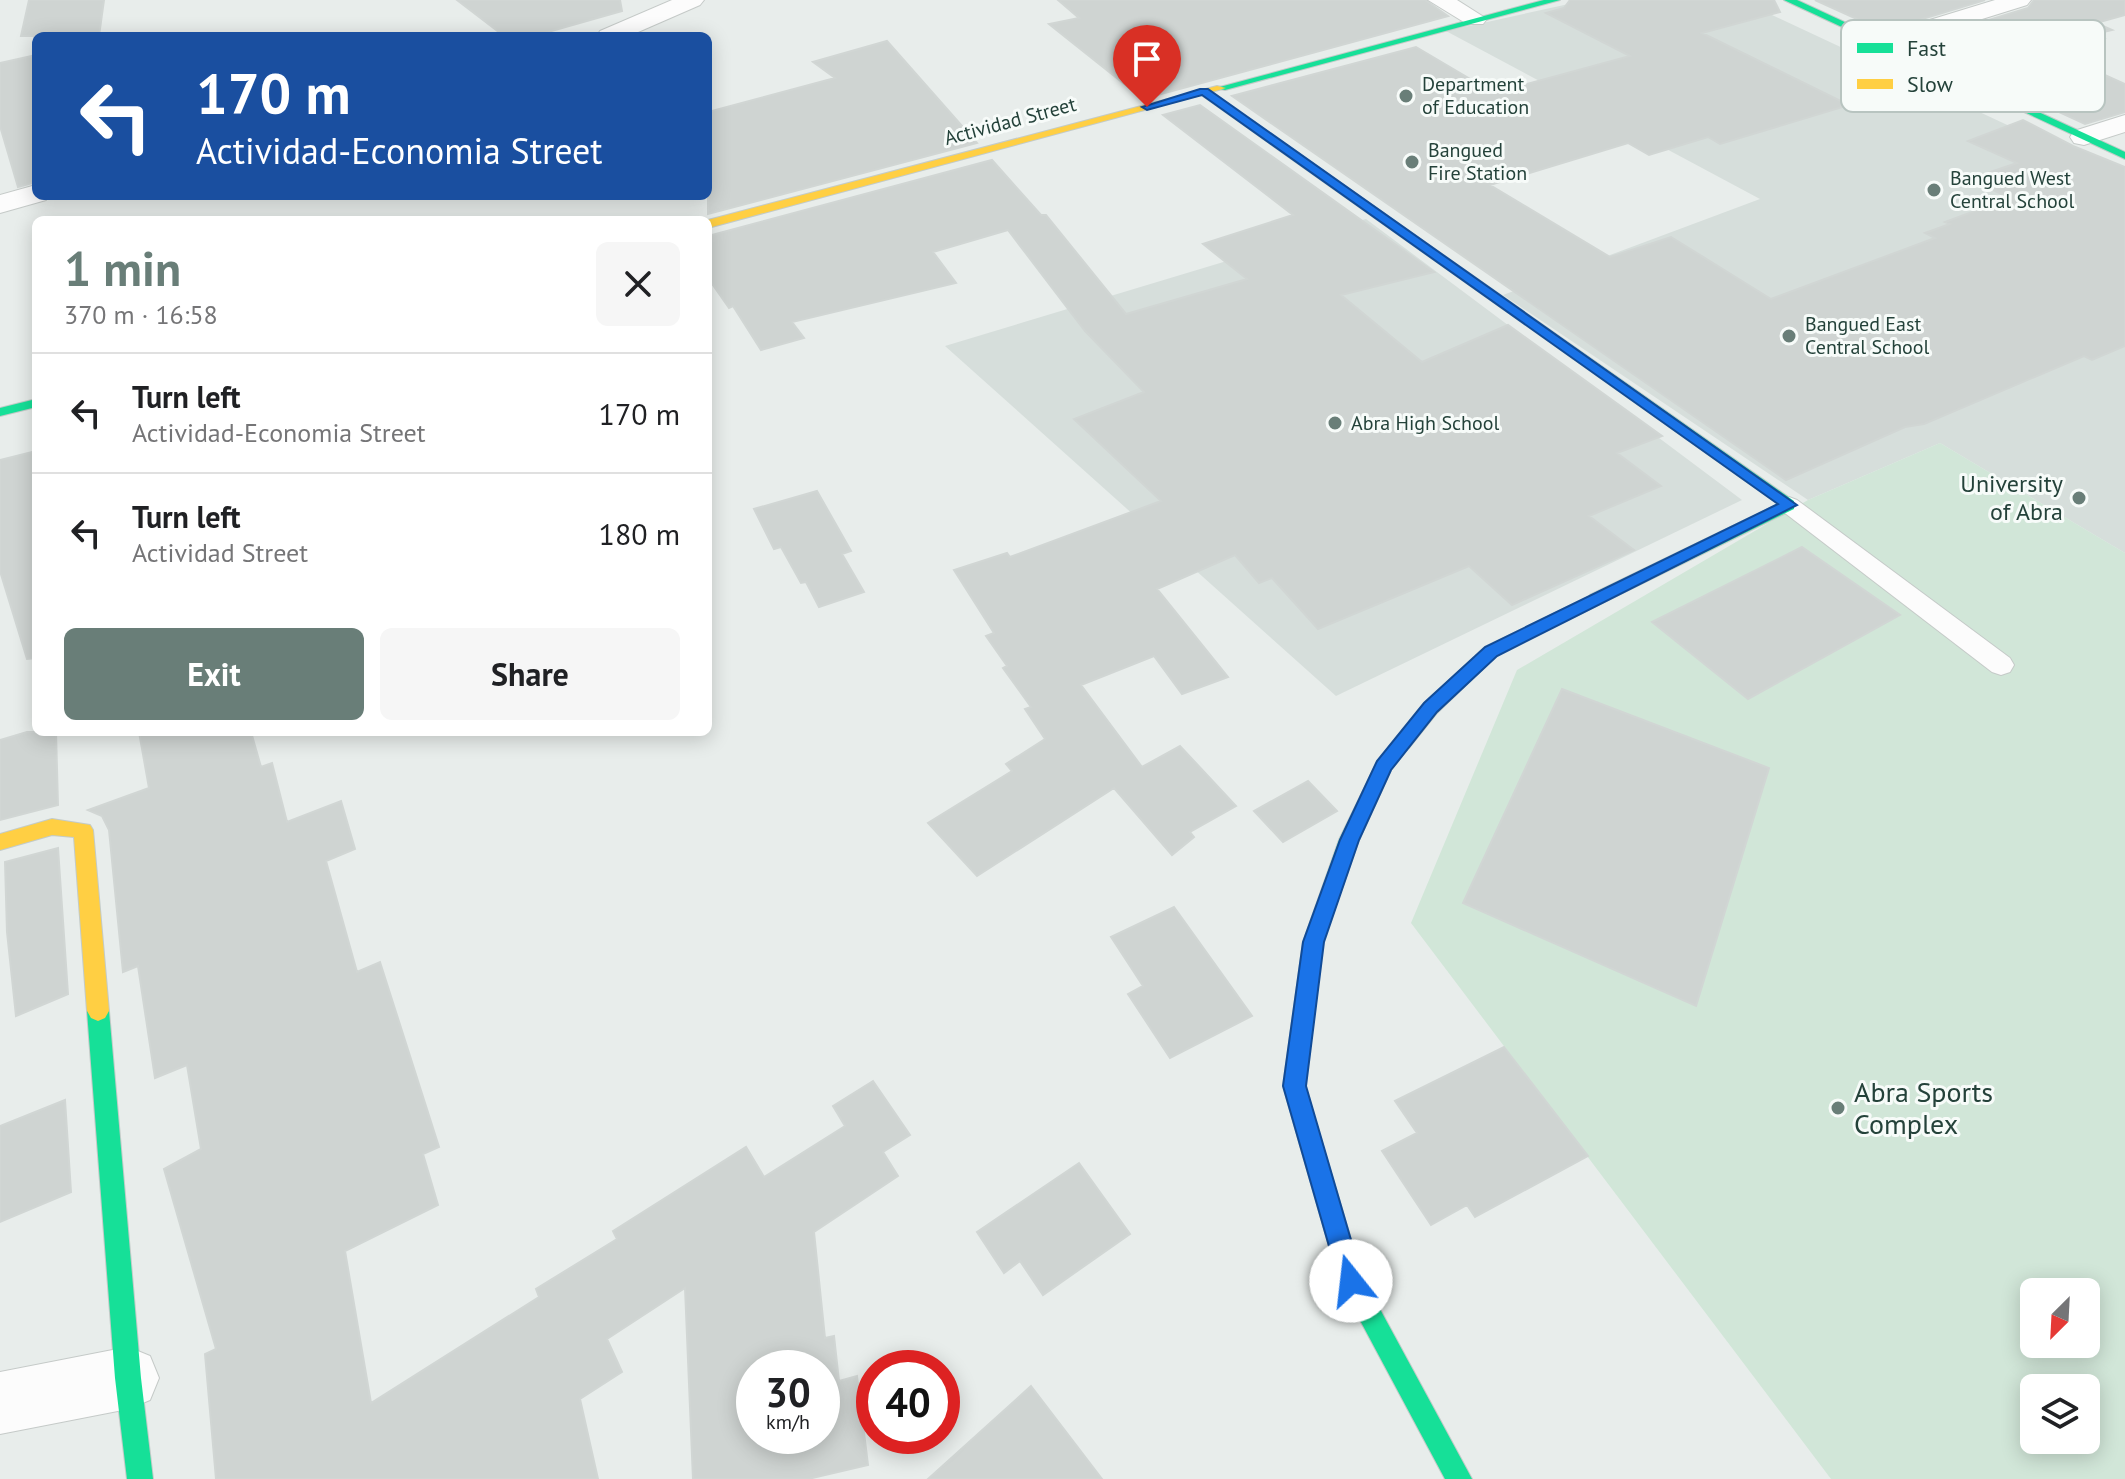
<!DOCTYPE html>
<meta charset="utf-8">
<style>
body{margin:0;font-family:"PT Sans",sans-serif;background:#f6f6f6;color:#202124;height:100vh;display:flex;flex-direction:column;font-size:30px;white-space:nowrap}
*{box-sizing:border-box;margin:0}
p{font-size:26px;color:#757577}
.icon{flex:none;width:44px;height:44px;fill:none;stroke:currentColor;stroke-width:2;stroke-linecap:round;stroke-linejoin:round}
.map{position:relative;flex:1;overflow:hidden}
.sheet{position:absolute;left:32px;top:216px;width:680px;height:520px;display:flex;flex-direction:column;background:#fff;border-radius:12px;box-shadow:0 4px 20px #0003}
.sheet>*{flex:none}
.hud{position:absolute;left:32px;top:32px;width:680px;height:168px;border-radius:12px;box-shadow:0 4px 20px #0003;background:#1a4fa0;color:#fff;overflow:hidden}
.needle{width:52px;rotate:204deg}
.buttons{position:absolute;left:2020px;top:1278px;display:grid;gap:16px}
.buttons a{display:grid;place-items:center;width:80px;height:80px;border-radius:12px;background:#fff;box-shadow:0 4px 20px #0003;font-size:40px}
.speed{position:absolute;left:736px;top:1350px;display:flex;gap:16px;font-size:40px;font-weight:700;text-align:center}
.speed>*{display:grid;place-content:center;width:104px;height:104px;border-radius:50%;background:#fff;box-shadow:0 4px 20px #0003;line-height:1}
.speed small{font-size:20px;font-weight:400}
.speed .limit{border:12px solid #d22;background:#fff;color:#111}
.pin{position:absolute;display:grid;place-items:center;width:68px;height:68px;color:#fff;margin:-82px -34px;border-radius:50% 50% 50% 0;rotate:-45deg;box-shadow:0 0 8px #0007}
.pin .icon{rotate:45deg}
.me{position:absolute;width:88px;margin:-44px;rotate:344deg;stroke-linejoin:round;filter:drop-shadow(0 0 6px #0008)}
.turn{display:flex;align-items:center;gap:28px;height:168px;padding:0 32px;font-size:36px}
.turn .icon{width:104px;height:104px;stroke-width:2.5}
.turn b{display:block;font-size:56px;line-height:68px}
.round{display:grid;place-items:center;flex:none;width:84px;height:84px;border-radius:12px;background:#f6f6f6}
.headline{display:flex;align-items:center;justify-content:space-between;height:136px;padding:0 32px}
h1{font-size:48px;font-weight:700;line-height:60px;color:#697e78}
.cta{display:flex;gap:16px;margin-top:auto;padding:16px 32px}
.cta a{flex:1;height:92px;border-radius:12px;background:#697e78;color:#fff;font-size:32px;font-weight:700;line-height:92px;text-align:center}
.cta a+a{background:#f6f6f6;color:#202124}
ul{padding:0;list-style:none}
li{display:flex;align-items:center;gap:24px;height:120px;padding:0 32px;border-top:2px solid #e0e0e0}
li div{flex:1}
li b{display:block;font-size:30px}
li em{font-style:normal}
.map>svg:first-child{display:block}
.built{fill:#d6dedb}
.green{fill:#d1e6d8;fill-rule:evenodd}
.building{fill:#cfd4d2;stroke:#d1d6d4;stroke-width:2;fill-rule:evenodd}
.lines{fill:none;stroke-linecap:round;stroke-linejoin:round}
.lane-casing{stroke:#c5cac8;stroke-width:2}
.street-casing{stroke:#c5cac8;stroke-width:2}
.fast-casing{stroke:#c3cbc8;stroke-width:2}
.slow-casing{stroke:#c3cbc8;stroke-width:2}
.lane{fill:#fcfcfc;fill-rule:evenodd}
.street{fill:#fcfcfc;fill-rule:evenodd}
.fast{fill:#16e098;fill-rule:evenodd}
.slow{fill:#ffcf43;fill-rule:evenodd}
.route{fill:#1a73e8;stroke:#114b97;stroke-width:2}
.poi-dot{fill:#697e78;stroke:#f7fbf9;stroke-width:3}
.labels{text-anchor:middle;stroke-width:6;stroke-linejoin:round;paint-order:stroke}
.far-poi-label{font-size:20px;fill:#24423a;stroke:#f7fbf9;text-anchor:start}
.far-street-label{font-size:20px;fill:#24423a;stroke:#f7fbf9}
.poi-label{font-size:24px;fill:#24423a;stroke:#f7fbf9;text-anchor:end}
.near-poi-label{font-size:28px;fill:#24423a;stroke:#f7fbf9;text-anchor:start}
.key{fill:#f7fbf9;stroke:#b8c4c0;stroke-width:2}
.key-label{font-size:22px;fill:#24423a}
</style>
<div class="map">
<svg width="2125" height="1479" viewBox="0 0 2125 1479">
<rect width="100%" height="100%" fill="#e8edeb"/>
<path class="built" d="M1587,0h153l385,180v373l-185,-110 -132,57 -305,-205 257,-96 -314,-168z
M1366,219l376,281 -406,196 -391,-350z"/>
<path class="green" d="M1940,443l185,110v926h-294l-420,-556 106,-253 291,-170zM2034,1292h52v52h-52zM2034,1388h52v52h-52z"/>
<path class="building" d="M29,0h75l-5,36h-78z
M457,0h163l2,11 -88,25h-30z
M1058,0h367l23,16 -305,83 -94,-75 30,-6z
M1570,0h204l6,12 -78,21 147,72 -129,39 -12,-7 -59,18 -21,-12 -138,42 120,72 61,-20 100,62 164,-61 -10,-5 25,-9 -5,-2 65,-24 -40,-19 47,-16 -49,-22 55,-21 50,26 52,21v179l-33,14 -8,-4 -160,68 -19,3 -119,53 -554,-384 184,-49 78,46 136,-37 -84,-43 18,-5z
M1815,0h170l-102,31z
M2034,0h91v15l-29,8 16,7 -17,4 9,4 -48,15 69,31v28l-40,12 -174,-80 117,-36z
M887,41l90,102 -269,71v-102l127,-34 -22,-16z
M36,55v127l-18,5 -18,-61v-63z
M1200,105l234,167 -93,23 81,67 86,-37 154,111 -45,17 44,33 -72,30 45,34 -122,55 -43,-39 -151,63 -46,-51 -13,5 -24,-28 -78,34 71,88 -46,17 -28,-38 -73,29 61,82 38,-21 56,60 -46,26 4,5 -22,18 -58,-67 -137,88 -49,-53 84,-52 -6,-7 39,-25 -20,-30 6,-2 -28,-39 4,-2 -21,-30 8,-3 -40,-63 53,-17 3,4 151,-56 -87,-82 70,-27 -59,-61 -77,-101 -75,22 23,31 -164,39 12,16 -43,12 -28,-44 -4,2 -21,-30v-42l284,-76 49,55h5l80,99 121,-35 -44,-35 90,-29 -130,-100z
M36,451v207l-9,1 -27,-88v-111z
M817,491l34,60 -9,3 22,38 -45,15 -13,-25 -5,1 -20,-36 -7,2 -20,-40z
M1802,547l98,68 -152,84 -96,-77z
M1562,689l207,79 -73,238 -233,-103z
M27,732h29l2,73 -58,15v-80z
M139,732h112l10,35 11,-4 15,59 54,-21 14,48 -29,12 31,111 23,-10 59,185 -16,7 15,51 -93,46 26,152 168,-106 -3,-8 81,-50 -4,-8 133,-84 18,30 81,-51 -12,-20 40,-25 37,54 -27,17 15,24 -84,56 11,106 9,-2 5,45 18,-5 11,89 -60,14h-115l-8,-191 -78,51 15,33 -42,27 18,80h-382l-11,-125 11,-5 -52,-180 37,-20 -14,-84 -32,13 -17,-112 -15,6 -14,-142 -7,-14 -14,-6 61,-22zM754,1368h68v68h-68z
M1308,781l29,30 -54,31 -29,-31z
M58,848l10,146 -52,22 -9,-84 -2,-70z
M1174,907l78,109 -82,42 -42,-64 15,-8 -32,-49z
M1504,1047l84,109 -113,61 -8,-12 -36,20 -49,-74 35,-18 -22,-32z
M65,1100l6,92 -71,30v-96z
M1079,1163l51,71 -87,61 -23,-34 -16,12 -27,-41z
M1031,1386l71,93h-174z"/>
<g class="lines">
<g class="lane-casing">
<path id="lane" d="M1789,497l8,3 213,158 4,7 -4,7 -9,3 -9,-3 -211,-162 -4,-5 4,-5z"/>
</g>
<g class="street-casing">
<path id="street" d="M672,0h32l-4,5 -71,31h-32l3,-5z
M1428,0h29l30,19 -4,5h-16z
M1995,0h36l-4,5 -138,43h-18l-3,-5 3,-5z
M2125,115v17l-41,13 -10,-2 -4,-6 4,-6z
M36,185v11h13l-3,4 -46,13v-18z
M128,1347l22,9 9,22 -9,22 -22,9 -128,25v-62z"/>
</g>
<g class="fast-casing">
<path id="fast" d="M1544,0h16l-335,90 -9,-2z
M1784,0h13l328,152v7z
M1200,90h8l586,411v8l-192,94h-12l-2,-4 2,-4 188,-91 -578,-410z
M36,399v8l-36,9v-8z
M1403,736l6,2 3,5 -21,27 -32,70 -36,102 -18,144 57,190 110,203h-27l-106,-198 -56,-195 20,-144 36,-102 36,-74 22,-28z
M98,1001l7,3 4,7 32,367 12,101h-26l-12,-101 -28,-367 4,-7z"/>
</g>
<g class="slow-casing">
<path id="slow" d="M1217,86l9,2 -518,140v-8z
M1596,593l8,6 -2,4 -105,52 -60,58 -28,35h-12l-3,-5 3,-5 28,-35 60,-56z
M52,819l38,6 3,5 16,181 -4,7 -7,3 -7,-3 -4,-7 -13,-174 -22,-2 -52,15v-16z"/>
</g>
<use href="#lane" class="lane"/>
<use href="#street" class="street"/>
<use href="#fast" class="fast"/>
<use href="#slow" class="slow"/>
</g>
<path class="route" d="M1200,89h8l589,416 -300,151 -60,56 -46,58 -32,70 -35,102 -18,144 57,195 -4,9 -8,4 -9,-4 -3,-9 -56,-195 20,-144 37,-102 37,-79 47,-58 61,-56 293,-143 -576,-409 -55,15 -5,-3z"/>
<g class="poi-dot">
<circle cx="1406" cy="96" r="8"/>
<circle cx="1412" cy="162" r="8"/>
<circle cx="1934" cy="190" r="8"/>
<circle cx="1789" cy="336" r="8"/>
<circle cx="1335" cy="423" r="8"/>
<circle cx="2079" cy="498" r="8"/>
<circle cx="1838" cy="1108" r="8"/>
</g>
<g class="labels">
<g class="far-poi-label">
<text x="1422" y="91">Department<tspan x="1422" dy="23">of Education</tspan></text>
<text x="1428" y="157">Bangued<tspan x="1428" dy="23">Fire Station</tspan></text>
<text x="1950" y="185">Bangued West<tspan x="1950" dy="23">Central School</tspan></text>
<text x="1805" y="331">Bangued East<tspan x="1805" dy="23">Central School</tspan></text>
<text x="1351" y="430">Abra High School</text>
</g>
<g class="far-street-label">
<text transform="translate(1010 121) rotate(-15)" y="7">Actividad Street</text>
</g>
<g class="poi-label">
<text x="2063" y="492">University<tspan x="2063" dy="28">of Abra</tspan></text>
</g>
<g class="near-poi-label">
<text x="1854" y="1102">Abra Sports<tspan x="1854" dy="32">Complex</tspan></text>
</g>
</g>
<rect x="1841" y="20" width="264" height="92" rx="12" class="key"/>
<rect x="1857" y="43" width="36" height="10" fill="#16e098"/>
<rect x="1857" y="79" width="36" height="10" fill="#ffcf43"/>
<g class="key-label">
<text x="1907" y="56">Fast</text>
<text x="1907" y="92">Slow</text>
</g>
</svg>
<div class="buttons">
<a><svg class="needle" viewBox="-14 -14 28 28"><path d="M0-13l5 13h-10z" fill="#e53935"/><path d="M0 13l5-13h-10z" fill="#757577"/></svg></a>
<a><svg class="icon" aria-label="layers" viewBox="0 0 24 24"><path d="M12 4l9 5-9 5-9-5zM3 14l9 5 9-5"/></svg></a>
</div>
<div class="speed"><div>30<small>km/h</small></div><div class="limit">40</div></div>
<div class="pin" style="left:1147px;top:107px;background:#d93025"><svg class="icon" aria-label="arrive" viewBox="0 0 24 24"><path d="M6 21V4h12l-3 4 3 4H6"/></svg></div>
<svg class="me" style="left:1351px;top:1281px" viewBox="-20 -20 40 40"><circle r="19" fill="#fff"/><path d="M0-13L10 11 0 6-10 11z" fill="#1a73e8"/></svg>
<div class="hud">
<div class="turn"><svg class="icon" aria-label="left" viewBox="0 0 24 24"><path d="M17 20v-9H6M10 6l-5 5 5 5"/></svg><div><b>170 m</b>Actividad-Economia Street</div></div>
</div>
<section class="sheet">
<div class="headline"><div><h1>1 min</h1><p>370 m · 16:58</p></div><a class="round"><svg class="icon" aria-label="close" viewBox="0 0 24 24"><path d="M6 6l12 12M18 6L6 18"/></svg></a></div>
<ul>
<li><svg class="icon" aria-label="left" viewBox="0 0 24 24"><path d="M17 20v-9H6M10 6l-5 5 5 5"/></svg><div><b>Turn left</b><p>Actividad-Economia Street</p></div><em>170 m</em></li>
<li><svg class="icon" aria-label="left" viewBox="0 0 24 24"><path d="M17 20v-9H6M10 6l-5 5 5 5"/></svg><div><b>Turn left</b><p>Actividad Street</p></div><em>180 m</em></li>
</ul>
<div class="cta"><a>Exit</a><a>Share</a></div>
</section>
</div>
